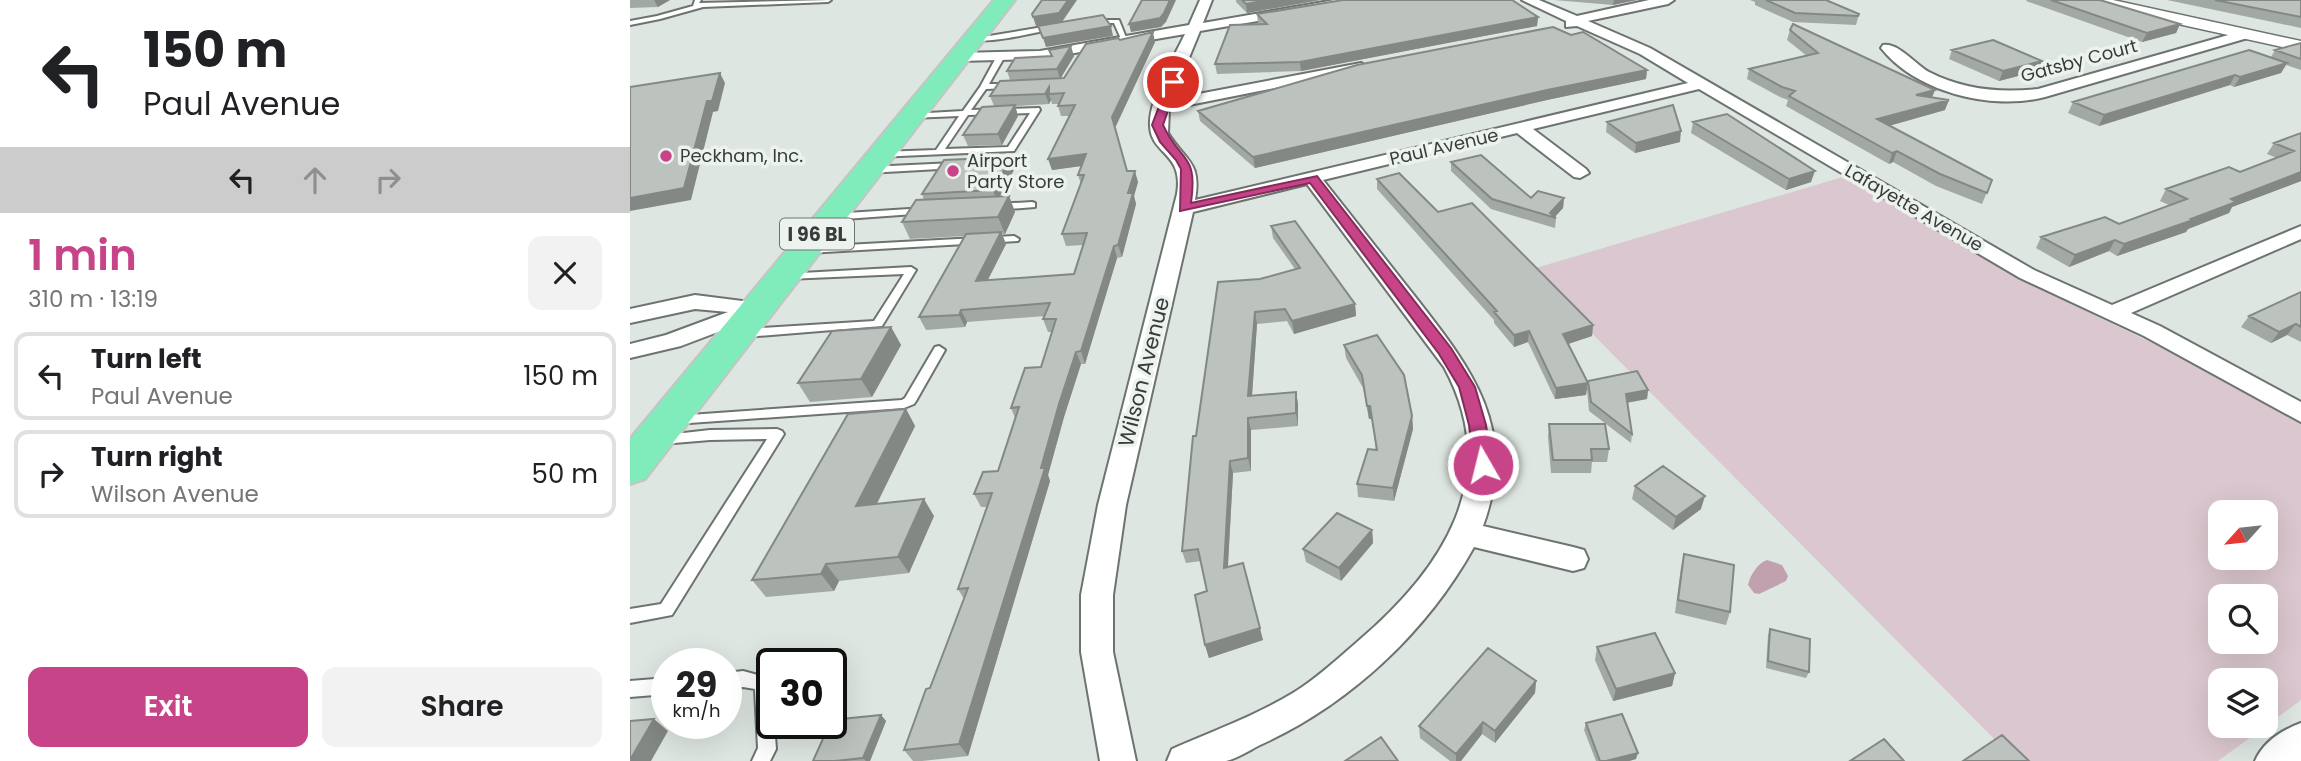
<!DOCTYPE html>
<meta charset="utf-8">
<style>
body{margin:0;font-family:Poppins,sans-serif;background:#f2f2f2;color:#202124;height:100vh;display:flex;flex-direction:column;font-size:26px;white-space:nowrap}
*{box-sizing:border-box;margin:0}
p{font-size:23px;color:#757577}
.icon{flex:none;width:38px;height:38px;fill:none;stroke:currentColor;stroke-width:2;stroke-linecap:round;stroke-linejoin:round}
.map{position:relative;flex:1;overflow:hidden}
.side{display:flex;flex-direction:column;background:#fff;width:630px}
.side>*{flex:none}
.hud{background:#fff;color:#202124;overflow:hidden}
.needle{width:46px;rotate:243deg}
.buttons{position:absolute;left:1578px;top:500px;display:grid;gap:14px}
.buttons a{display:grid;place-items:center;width:70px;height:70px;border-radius:14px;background:#fff;box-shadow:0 7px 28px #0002;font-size:35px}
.speed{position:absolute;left:21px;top:648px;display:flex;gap:14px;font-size:35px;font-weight:700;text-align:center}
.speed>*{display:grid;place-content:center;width:91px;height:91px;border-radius:50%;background:#fff;box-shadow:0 7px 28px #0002;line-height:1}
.speed small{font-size:18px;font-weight:400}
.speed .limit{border:4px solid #111;border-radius:10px;background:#fff;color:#111}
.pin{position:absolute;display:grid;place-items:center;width:60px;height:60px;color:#fff;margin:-30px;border:4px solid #fff;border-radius:50%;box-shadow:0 2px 7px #0007}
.me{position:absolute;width:77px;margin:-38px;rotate:352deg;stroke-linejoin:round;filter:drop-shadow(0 0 5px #0008)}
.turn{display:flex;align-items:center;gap:24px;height:147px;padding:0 28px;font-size:32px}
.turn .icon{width:91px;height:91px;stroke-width:2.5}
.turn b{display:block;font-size:49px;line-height:60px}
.lanes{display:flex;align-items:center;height:66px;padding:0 28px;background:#0003;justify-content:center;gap:35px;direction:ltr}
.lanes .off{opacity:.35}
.round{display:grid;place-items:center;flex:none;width:74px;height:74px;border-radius:14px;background:#f2f2f2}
.head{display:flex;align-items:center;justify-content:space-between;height:119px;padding:0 28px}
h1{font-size:42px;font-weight:600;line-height:52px;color:#c84489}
.action{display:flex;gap:14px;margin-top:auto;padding:14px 28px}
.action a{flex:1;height:80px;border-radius:14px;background:#c84489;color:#fff;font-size:28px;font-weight:600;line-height:80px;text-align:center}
.action a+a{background:#f2f2f2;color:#202124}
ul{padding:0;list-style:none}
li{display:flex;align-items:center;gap:21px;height:88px;margin:0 14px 10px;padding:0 14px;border:4px solid #e0e0e0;border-radius:14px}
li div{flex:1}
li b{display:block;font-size:26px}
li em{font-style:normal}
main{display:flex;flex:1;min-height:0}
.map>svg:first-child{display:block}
.green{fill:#dbc7cf;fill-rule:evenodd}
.water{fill:#c1a1ae}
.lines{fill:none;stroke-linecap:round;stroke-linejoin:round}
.service-casing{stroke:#6d736f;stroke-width:4}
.minor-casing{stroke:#6d736f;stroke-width:4}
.tertiary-casing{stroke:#6d736f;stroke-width:3}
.primary-casing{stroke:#c4c4c4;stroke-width:4}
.service{fill:#fff;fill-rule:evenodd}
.minor{fill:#fff;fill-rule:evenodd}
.tertiary{fill:#fff;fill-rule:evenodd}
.primary{fill:#81ecbb;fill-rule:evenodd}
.wall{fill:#a2a8a3}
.shaded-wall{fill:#848885}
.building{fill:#bcc3be;stroke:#848885;stroke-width:2}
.route{fill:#c84489;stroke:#822c59;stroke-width:2}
.poi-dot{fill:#c84489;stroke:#ecf3ee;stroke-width:2.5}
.labels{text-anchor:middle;stroke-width:7;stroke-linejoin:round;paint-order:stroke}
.far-street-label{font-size:18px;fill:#393c3a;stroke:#ecf3ee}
.far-poi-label{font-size:18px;fill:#393c3a;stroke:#ecf3ee;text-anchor:start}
.shield{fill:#ecf3ee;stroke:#6f7370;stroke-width:2}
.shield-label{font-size:19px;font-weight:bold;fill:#393c3a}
.street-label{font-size:21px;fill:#393c3a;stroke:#ecf3ee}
</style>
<main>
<section class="side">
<div class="hud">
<div class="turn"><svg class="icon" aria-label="left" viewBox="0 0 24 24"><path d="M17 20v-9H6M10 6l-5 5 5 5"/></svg><div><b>150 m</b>Paul Avenue</div></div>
<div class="lanes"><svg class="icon" aria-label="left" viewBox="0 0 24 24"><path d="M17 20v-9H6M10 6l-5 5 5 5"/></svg><svg class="icon off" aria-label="ahead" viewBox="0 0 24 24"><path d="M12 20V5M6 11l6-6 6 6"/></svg><svg class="icon off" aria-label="right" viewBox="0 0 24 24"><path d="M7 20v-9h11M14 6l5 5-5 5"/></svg></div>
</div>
<div class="head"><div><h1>1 min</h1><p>310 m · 13:19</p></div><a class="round"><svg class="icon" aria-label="close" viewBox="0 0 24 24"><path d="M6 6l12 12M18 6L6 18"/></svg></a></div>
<ul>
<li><svg class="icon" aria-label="left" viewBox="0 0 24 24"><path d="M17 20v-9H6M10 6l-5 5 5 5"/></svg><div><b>Turn left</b><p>Paul Avenue</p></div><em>150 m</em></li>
<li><svg class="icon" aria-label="right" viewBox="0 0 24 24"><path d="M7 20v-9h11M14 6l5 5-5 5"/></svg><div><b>Turn right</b><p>Wilson Avenue</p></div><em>50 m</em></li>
</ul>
<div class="action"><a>Exit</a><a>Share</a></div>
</section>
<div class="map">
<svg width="1671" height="761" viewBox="0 0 1671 761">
<rect width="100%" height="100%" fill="#dee6e1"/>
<path class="green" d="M1216,176l225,128 121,58 109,61v277l-35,26v-45h-45v45h45l-48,35h-202l-487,-491zM1591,513h45v45h-45zM1591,597h45v45h-45z"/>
<path class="water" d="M1137,560l15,5 6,11 -2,5 -27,13 -5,-1 -6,-8c2,-10 10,-22 19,-25z"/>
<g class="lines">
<g class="service-casing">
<path id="service" d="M65,0h6l-2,3 132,-3 -3,2 -125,5 -43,12 -30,6v-4l27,-5 36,-10z
M460,20h29l8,20 -5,1 -8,-18h-26v-2z
M425,25l2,1v2c-19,4 -71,17 -86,11z
M368,54l7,2 -16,28h21l4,2 -4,2 -24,1 -15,21 68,-2 1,2 -26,41 -137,6 -1,-2 4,-3 56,-2 23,-34 -48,2 -4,-2 4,-2 52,-3 17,-24zM400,113l-22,34 -63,2 23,-34z
M390,159l3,1v4l-27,3 -4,-3 4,-3z
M324,163l4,3 -1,2 -89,5 -4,-3 4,-3z
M402,202l3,1v4l-39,3 -5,-3 5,-3z
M295,208l3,1v4l-97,7 -5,-3 5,-3z
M384,236l5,3 -1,2 -210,12 -5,-3 5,-3z
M281,267l5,3 -34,56 -137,11 -6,-4 6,-4 129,-8 30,-47 -117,5 -5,-3 1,-2z
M309,346l6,4 -29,51 -2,3 -10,4 -229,16 -6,-4 6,-4 227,-16 3,-2 30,-51z
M147,429l5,2 2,3 -112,181 -42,8v-14l31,-5 106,-165 -57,1 -48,4 -5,-2 -2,-3 2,-3 53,-6z
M113,671l26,7 2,5 1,40h2l2,26 -6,12h-18l6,-13 -3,-59 -12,-2 -17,2v-16z
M37,678v16l-37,3v-16z"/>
</g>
<g class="minor-casing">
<path id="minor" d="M570,0h12l-9,23 132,-23h28l-6,4 -157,27 -28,68 189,-36 7,4 -7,4 -192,38 -1,24c17,28 34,28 27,67l493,-117 -48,-29 -63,-28 -11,1v-6l-44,-21h17l38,16 72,-16h25l-6,4 -80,17 62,27 384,222 78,35 189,-79v13l-170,74 29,13 141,76v20l-157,-86 -124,-58 -321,-189 -166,40 53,40 3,4 -9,5 -6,-1 -57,-44 -194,47c30,38 60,76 90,114 58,74 106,133 70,232l90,21 11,3 4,9 -4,9 -11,3 -99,-24c-47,85 -125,158 -214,198 -10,5 -22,13 -34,16 -18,0 -41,0 -59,0l5,-12c41,-18 83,-33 121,-56 23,-14 42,-32 63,-50 85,-72 149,-164 88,-276l-137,-183 -114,28 -67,293 -13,90v57l23,109h-36l-19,-109v-57l17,-90 79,-311c7,-42 -26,-39 -27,-68 -2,-25 24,-69 35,-92l-145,25 -81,2 -7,-4 7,-4 81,-2 149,-26z
M1616,30l7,4 -2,3 -206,60c-54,14 -129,-5 -164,-49l2,-3c15,-3 33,20 46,27 35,18 71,21 109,17z
M65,295l70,9 3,5 -3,5 -84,32 -51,12v-14l36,-9 62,-23 -33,-3 -65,14v-14z
M1671,723v38h-46c8,-19 27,-31 46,-38z"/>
</g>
<g class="tertiary-casing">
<path id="tertiary" d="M1454,0h29l188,41v10l-209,-46z"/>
</g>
<g class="primary-casing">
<path id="primary" d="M364,0h21l-370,479 -15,5v-45z"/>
</g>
<use href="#service" class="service"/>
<use href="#minor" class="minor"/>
<use href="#tertiary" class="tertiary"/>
<use href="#primary" class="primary"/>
</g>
<path class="wall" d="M0,0h40l-12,7 -28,1z
M606,0h84l-73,13 -11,-11z
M924,0h83l-24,5z
M1120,0h76l33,14 -3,11 -63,-3 -38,-17v-3z
M1397,0h73l80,24 -4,9 -34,9 -116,-41z
M1537,0h134v28z
M627,14l281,3 -1,9 -236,45 -84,3 -2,-10 43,-40z
M1160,30l142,67 13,13 -56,16 103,54 -10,24 -46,-18 -43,-24 -4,2 -103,-58 2,-6 -8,-3 -33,-18 2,-10 58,-13 -20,-16z
M490,40l35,2 -40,86 12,43 11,11 -4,14 2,8 -14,53 -5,1 -32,106h-4l-17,53 -16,58 2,6 -82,275 -46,5h-9l-9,-11 26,-62 34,-89 -6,-10 29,-82h-6l-7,-13 24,-23 17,-53 -4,-10 30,-41 11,-35h-4l-5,-13 2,-3 -78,6 -2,5 -39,3 -7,-13 46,-81 -55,3 -8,-17 22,-22 -2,-6 89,-37 4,11 -15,28h9l6,16 -10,22h-3l4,10 -18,36 86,-6 9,-29 -17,1 -4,-12 19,-50 -3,-9 4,-9 -30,4 18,-54h-9l-3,-10v-2h-6l-1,-4 -2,4 -34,2 3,10 -16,29 -34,1 -5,-11 31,-29 -4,-10 20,-16 -3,-9 44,-15 -2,-6 25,6 -13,22h3z
M1671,43v27l-15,-5 -5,8 -47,14 -4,-2 -131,41 -31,-13 5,-11 198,-45 4,-7z
M1322,50l90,11 -5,10 -38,10 -50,-22z
M1017,70l-1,9 -99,21 -292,68 -55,-47 -2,-10z
M977,122l73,20 -45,11 -29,-21z
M1063,122l118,60 -25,8 -95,-57z
M1671,133v48l-69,26 -3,6 -41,16 -2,3 -69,24 -8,-5 -40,16 -33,-19 5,-11 78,-13 50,-19 -9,-4 6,-12 74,-17 37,-14 -10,-4 7,-11z
M821,162l80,36h33l-1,10 -9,9 2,1 -1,10 -64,-19 -40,-38z
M747,179l61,33 155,113 -1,11 -24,8 18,51 -31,4 -27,-57 -14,5 -20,-24v-3l-117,-131z
M641,226l84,78 1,12 -62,18 -7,-13 -30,3 -5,72 44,-4 2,12v22l-47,4v41l-18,2 -5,94 35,73 -54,18 -4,-13 2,-54 -6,-30 -15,2 -4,-12 14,-115 64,-157 35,-10 -22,-31z
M1671,292v50l-14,-7 -16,8 -30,-16 8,-11z
M261,327l10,18 -29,52 -62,5 -12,-19z
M714,345l68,71 1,13 -19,72 -36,-4 -1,-13 19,-34 -4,-31h-3l-6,-31 -17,-30z
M958,381l60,9 -1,9 -20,4 5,31 -1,9 -42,-32 -2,-21z
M276,409l9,17 -38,78 57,12 -25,57 -70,8 -5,10 -68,6 -14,-17z
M919,424l60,25 -2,13h-15l-1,11h-40l-3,-36z
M1005,486l66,23 -28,21 -41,-31z
M742,530l1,13 -32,38 -35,-19 -3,-13z
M1054,554l46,58 -4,13 -51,-12 6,-46z
M1140,629l39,43 -3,6 -40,-10 2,-33z
M967,647l78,26 -3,13 -59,15 -18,-41z
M906,681l-1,12 -40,50 -13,-9 -21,27h-11l-30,-23 -1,-12z
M251,715l5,6 -16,40h-57z
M956,723l50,36 -7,2h-33l-12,-31z"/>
<path class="shaded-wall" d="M24,0h16l-12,7z
M438,0h9l-15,22 -26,4 -3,-9z
M540,0h6l-10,22 -5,5 -30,5 -2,-8z
M637,0h53l-73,13 -1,-9z
M984,0h23l-24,5z
M908,17l-1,9 -236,45 -1,-9z
M1550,24l-4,9 -34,9 5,-9z
M481,26l2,10 -67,11 -3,-9z
M523,32l2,10 -40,86 -3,-11z
M441,46l3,10 -14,23 -3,-10z
M1412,61l-5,10 -38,10 4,-10z
M1657,63l-6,10 -47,14 6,-10z
M1017,70l-1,9 -99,21 -292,68 -2,-11 294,-67z
M90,73l5,10 -7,28 -5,1 -22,88 -61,11v-13l77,-97z
M1605,75l-5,10 -131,41 5,-11z
M419,87v7l2,6 -2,4 -4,-10z
M1305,90l-4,10 -15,-5z
M1319,100l-4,10 -71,20 3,-11z
M385,105l3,11 -16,29 -4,-11z
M1051,131l-1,11 -45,11 1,-10z
M1267,151l-4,11 -4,2 3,-11z
M456,154l3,11 -37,5 -4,-11z
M381,157l4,11 -18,33 -4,-11z
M505,171l3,11 -4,14 2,8 -14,53 -4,-12 10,-52z
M1185,171l-4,11 -25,8 3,-11z
M1671,172v9l-69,26 -3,6 -41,16 -2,3 -69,24 7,-12 67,-25 40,-20z
M379,196l6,16 -10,22 -7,-17z
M934,198l-1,10 -9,10 -4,-5z
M371,232l5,12 -25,49 -5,-12z
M1485,240l-6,11 -40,16 6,-12z
M484,246l3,12 -32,106 -4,-13z
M725,304l1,12 -62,18 -2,-13z
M331,310l6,12 -2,5 -6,-12z
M625,312l2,12 -6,85 -3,-13z
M1666,324l-9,11 -16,8 8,-11z
M963,325l-1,11 -30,10 1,-12z
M261,327l10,18 -29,52 -11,-18z
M899,331l-1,11 -14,5v-12z
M446,352l5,12 -17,53 -16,58 2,6 -82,275 -9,-12 100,-340z
M958,383l-2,12 -31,4 1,-11z
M1018,390l-1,9 -23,4 2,-9z
M666,392l2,12v22l-2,-13z
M737,406h3l2,13h-3z
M276,409l9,17 -48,97 -11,-17z
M782,416l1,13 -19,72 -1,-13z
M618,418l3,12v41l-3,-13z
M600,461l3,12 -6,108 -3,-13z
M1075,496l-4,13 -28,21 3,-13z
M294,499l10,17 -25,57 -11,-16z
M742,530l1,13 -32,38 -2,-13z
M196,564l13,17 -5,10 -13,-17z
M630,628l3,12 -54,18 -4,-13z
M1045,673l-3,13 -59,15 3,-12z
M906,681l-1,12 -40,50v-12z
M251,715l5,6 -16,40h-4l-3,-3z
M24,719l14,12 -17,30h-21z
M853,722l-1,12 -21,27h-5v-7z
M1008,753l-2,6 -7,2h-23z"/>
<path class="building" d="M412,0h26l-9,13 -26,4 -1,-3z
M512,0h28l-6,13 -4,5 -31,6z
M612,0h25l-21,4z
M713,0h169l26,17 -238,45 -85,2 15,-39 37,-1 -10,-10z
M1136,0h60l33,14 -1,2 -63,-3z
M1421,0h49l80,24 -33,9z
M1585,0h86v17z
M473,15l8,11 -68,12 -5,-12z
M1163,24l142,66 -19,5 33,5 -72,19 115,61 -5,13 -47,-19 -43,-23 -5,2 -103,-57 6,-5 -13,-4 -33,-18 69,-16 -28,-23z
M923,27l18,8 12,-3 64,38 -100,20 -294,67 -55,-46 159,-46z
M523,32l-41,85 15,54h8l-7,22h5l-15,52 -4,1 -33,105 -5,1 -17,52 -18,64h4l-86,276 -55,6 22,-61 4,-1 38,-100 -10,1 34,-96 -18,1 9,-22 15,-1 21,-64 -8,1 14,-40 16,-1 15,-48h-13l7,-16 -89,7 -2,5 -40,2 47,-83 35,-2 -25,49 98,-7 13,-41 -25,1 22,-59h-6l8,-21 -38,5 27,-54 -17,1 6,-13 -15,1v-7l-4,7 -55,2 10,-15 64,-3 22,-34 32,-6 2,2z
M1363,40l49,21 -39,10 -51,-21z
M1671,43v16l-26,-9z
M441,46l-14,23 -50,2 8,-13 37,-2 -3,-6z
M1619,50l38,13 -47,14 -5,-2 -131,40 -31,-13z
M90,73l-8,28h-5l-23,87 -54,10v-111z
M385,105l-17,29 -35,1 19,-28z
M1043,105l8,26 -45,12 -29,-21z
M1097,114l88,57 -26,8 -96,-57z
M1671,133v39l-70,27 5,3 -45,17 2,1 -69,24 -9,-4 -40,15 -34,-18 64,-20 14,7 68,-25 -21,-10 63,-22 11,5 54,-21 -20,-8z
M851,155l50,43 7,-7 26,7 -14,15 6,5 -64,-19 -41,-37z
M381,157l-18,33 -71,4 22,-34z
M769,173l39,39 34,-9 121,122 -30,9 25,49 -32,5 -27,-57 -15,4 -20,-23 3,-1 -120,-132z
M379,196l-11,21 -96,5 14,-22z
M665,221l60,83 -63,17 -7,-12 -30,3 -7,84 48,-4v21l-48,5v40l-18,3 -6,107 19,-5 17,65 -55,17 -10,-50 12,-4 -9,-42 -16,2 11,-115h3l22,-154 42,-3 40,-11 -29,-42z
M1671,292v35l-5,-3 -17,8 -30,-16z
M261,327l-30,52 -63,4 34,-52z
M747,335l27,40 8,41 -19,72 -36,-4 11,-35 9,1 -7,-44h-3l-5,-31 -18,-30z
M1007,371l11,19 -22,4 6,40 -41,-32 -3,-21z
M276,409l-50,97 68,-7 -26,58 -72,7 -5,10 -69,6 96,-166z
M919,424h56l4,25h-18l1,11h-39z
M1033,466l42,30 -29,21 -41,-31z
M707,513l35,17 -33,38 -36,-19z
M1054,554l50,11 -4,47 -52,-12z
M1140,629l40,10 -1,33 -41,-11z
M1025,633l20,40 -59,16 -19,-42z
M858,648l48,33 -41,50 -12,-9 -27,32 -37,-28z
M992,714l16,39 -32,8h-6l-14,-38z
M251,715l-18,43 -28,3h-22l17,-38h1l1,-3z
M24,719l-24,41v-39z
M1372,735l27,26h-66z
M751,737l17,24h-53z
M1254,739l20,22h-54z"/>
<path class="route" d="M539,80l9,2 -15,43c18,39 35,27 28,78l126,-27 134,172 24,39 11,38 6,40 -2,5h-13l-3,-5 -5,-40 -10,-38 -20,-33 -129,-171 -130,28 1,-42 -5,-9 -16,-18 -8,-17z"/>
<g class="poi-dot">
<circle cx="36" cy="156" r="7"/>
<circle cx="323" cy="171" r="7"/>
</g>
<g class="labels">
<g class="far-street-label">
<text transform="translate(1449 61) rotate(-15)" y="6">Gatsby Court</text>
<text transform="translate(814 147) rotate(-13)" y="6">Paul Avenue</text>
<text transform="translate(1284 208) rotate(30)" y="6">Lafayette Avenue</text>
</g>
<g class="far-poi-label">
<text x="50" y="162">Peckham, Inc.</text>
<text x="337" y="167">Airport<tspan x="337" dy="21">Party Store</tspan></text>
</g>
<rect class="shield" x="150" y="218.5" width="74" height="31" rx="5"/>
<g class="shield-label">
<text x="187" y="241">I 96 BL</text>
</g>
<g class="street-label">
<text transform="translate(514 372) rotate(-76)" y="7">Wilson Avenue</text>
</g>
</g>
</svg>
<div class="buttons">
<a><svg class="needle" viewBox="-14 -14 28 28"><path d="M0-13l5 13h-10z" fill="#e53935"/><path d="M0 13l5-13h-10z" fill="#757577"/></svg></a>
<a><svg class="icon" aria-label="search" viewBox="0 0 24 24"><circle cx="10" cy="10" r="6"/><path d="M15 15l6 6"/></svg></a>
<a><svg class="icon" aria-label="layers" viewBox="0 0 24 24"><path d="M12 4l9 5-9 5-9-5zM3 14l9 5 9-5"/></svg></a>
</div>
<div class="speed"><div>29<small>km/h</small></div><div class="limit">30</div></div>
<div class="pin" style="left:543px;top:82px;background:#d93025"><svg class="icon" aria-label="arrive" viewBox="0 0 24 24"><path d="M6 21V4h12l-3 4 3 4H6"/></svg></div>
<svg class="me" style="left:853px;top:465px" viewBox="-20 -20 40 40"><circle r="17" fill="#c84489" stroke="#fff" stroke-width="3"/><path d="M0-11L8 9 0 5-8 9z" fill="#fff"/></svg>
</div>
</main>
